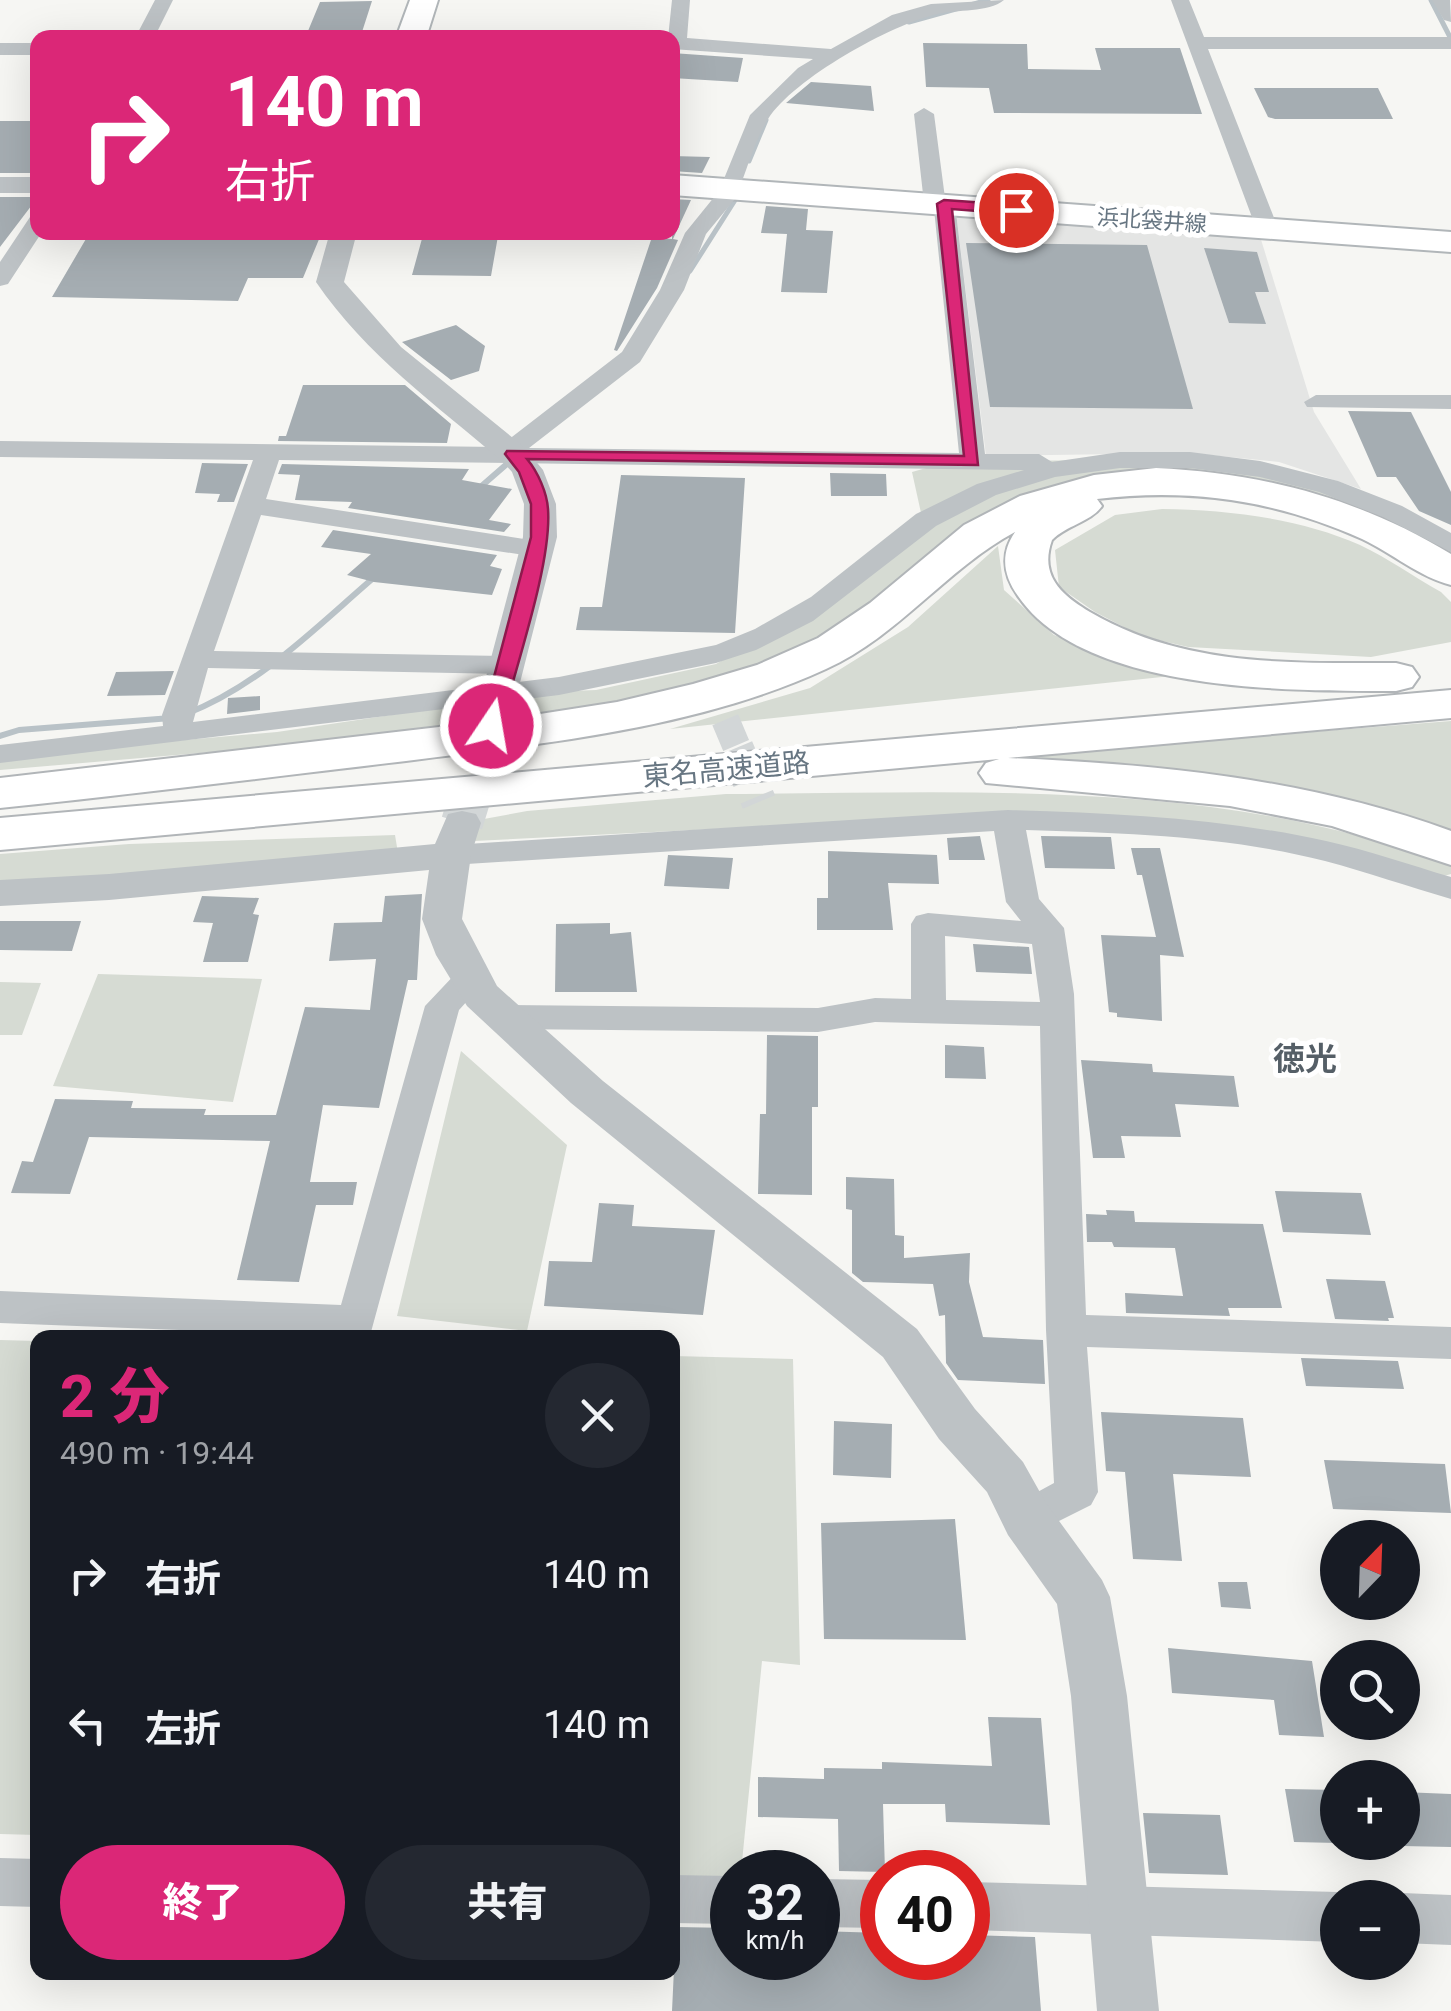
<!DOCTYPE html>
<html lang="ja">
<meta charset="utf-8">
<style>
body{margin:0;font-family:Roboto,"Noto Sans JP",sans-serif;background:#242831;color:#f1f3f6;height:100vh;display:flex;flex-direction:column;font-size:38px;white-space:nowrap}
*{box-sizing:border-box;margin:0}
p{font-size:32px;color:#9ea1a6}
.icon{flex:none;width:55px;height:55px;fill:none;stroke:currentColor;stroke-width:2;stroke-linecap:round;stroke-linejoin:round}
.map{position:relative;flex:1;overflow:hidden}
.side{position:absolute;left:30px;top:1330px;width:650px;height:650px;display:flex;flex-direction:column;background:#171b24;border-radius:20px;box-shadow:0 10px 40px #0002}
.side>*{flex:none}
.hud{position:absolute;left:30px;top:30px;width:650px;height:210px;border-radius:20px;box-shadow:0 10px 40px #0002;background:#db2777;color:#fff;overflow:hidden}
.needle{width:65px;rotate:23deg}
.controls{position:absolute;left:1320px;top:1520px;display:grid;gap:20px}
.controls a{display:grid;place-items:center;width:100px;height:100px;border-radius:50%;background:#171b24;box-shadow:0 10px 40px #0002;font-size:50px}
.speed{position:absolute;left:710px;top:1850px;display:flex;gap:20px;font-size:50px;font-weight:700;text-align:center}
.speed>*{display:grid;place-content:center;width:130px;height:130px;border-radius:50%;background:#171b24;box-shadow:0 10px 40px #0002;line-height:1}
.speed small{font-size:25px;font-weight:400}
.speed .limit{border:15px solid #d22;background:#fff;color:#111}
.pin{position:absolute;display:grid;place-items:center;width:85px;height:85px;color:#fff;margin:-42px;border:5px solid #fff;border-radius:50%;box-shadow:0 2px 10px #0007}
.me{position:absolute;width:110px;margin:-55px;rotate:12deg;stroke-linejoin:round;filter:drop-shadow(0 0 8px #0008)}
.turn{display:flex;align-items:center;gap:35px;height:210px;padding:0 30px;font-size:45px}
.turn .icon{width:130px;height:130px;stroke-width:2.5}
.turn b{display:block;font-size:70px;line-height:85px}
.round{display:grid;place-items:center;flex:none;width:105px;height:105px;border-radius:52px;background:#242831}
.head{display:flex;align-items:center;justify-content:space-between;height:170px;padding:0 30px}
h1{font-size:60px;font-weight:800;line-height:75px;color:#db2777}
.cta{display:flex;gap:20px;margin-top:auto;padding:20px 30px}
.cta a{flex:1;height:115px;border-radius:60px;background:#db2777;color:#fff;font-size:40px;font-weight:800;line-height:115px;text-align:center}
.cta a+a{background:#242831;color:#f1f3f6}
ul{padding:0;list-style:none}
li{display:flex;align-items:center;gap:30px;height:150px;padding:0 30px}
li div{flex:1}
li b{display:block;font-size:38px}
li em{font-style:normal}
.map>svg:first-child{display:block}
.built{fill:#e4e5e4}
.green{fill:#d6dbd3}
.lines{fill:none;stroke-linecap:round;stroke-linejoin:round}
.stream-far1{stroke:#b9c2c7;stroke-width:5}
.stream{stroke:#b9c2c7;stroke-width:6}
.building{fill:#a5adb2}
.minor-tunnel-far1{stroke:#d2d6d7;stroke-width:28;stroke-dasharray:28 14;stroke-linecap:butt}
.minor-tunnel{stroke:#d2d6d7;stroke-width:35;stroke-dasharray:35 18;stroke-linecap:butt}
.tertiary-tunnel-far1{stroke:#d2d6d7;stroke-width:32;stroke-dasharray:32 16;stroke-linecap:butt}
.tertiary-tunnel{stroke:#d2d6d7;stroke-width:42;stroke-dasharray:42 21;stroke-linecap:butt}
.primary-casing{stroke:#b1b6b9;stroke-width:4}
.motorway-casing{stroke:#b1b5b8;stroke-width:4}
.minor{fill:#bdc2c5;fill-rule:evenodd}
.tertiary{fill:#bdc2c5;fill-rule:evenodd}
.primary{fill:#fff;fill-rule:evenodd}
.motorway{fill:#fff;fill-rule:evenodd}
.route{fill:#db2777;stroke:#8e194d;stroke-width:2.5}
.labels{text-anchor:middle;stroke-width:10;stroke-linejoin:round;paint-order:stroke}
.far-street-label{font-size:22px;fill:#677682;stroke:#fff}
.street-label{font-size:28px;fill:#677682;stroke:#fff}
.quarter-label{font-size:32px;font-weight:bold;fill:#555f67;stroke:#fff}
</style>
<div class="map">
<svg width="1451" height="2011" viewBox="0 0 1451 2011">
<rect width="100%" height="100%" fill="#f6f6f3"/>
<path class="built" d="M956,212l303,21 55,179 47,77 -82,-27 -90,-9 -203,3z"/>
<path class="green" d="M1139,460l135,13 93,28 84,45v19l-165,-76 -233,3 -134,89 -179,103 -245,51 1,-41 100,-4 120,-26 108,-64 99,-78 -11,-50 39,-11z
M1162,509c66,1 137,9 198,36 28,13 54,32 81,47l10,10v40l-80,15 -183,-10 -47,-11 -46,-24 -36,-25 -4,-37 60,-35z
M998,546l6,44 50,45 58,22 78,17 -520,55 140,-41 98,-61z
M485,701l-1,28 -484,41v-14l277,-24z
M1451,721v116l-455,-80z
M726,794c241,-1 496,-17 725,72v8l-7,2 -392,-64 -578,29 -12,-18 65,-12z
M395,835l3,18 -398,34v-33l129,-10z
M98,974l164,5 -29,123 -180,-16z
M0,982l41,1 -19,52h-22z
M461,1051l106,94 -40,186 -130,-15z
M0,1340l37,1v494l-37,-1z
M673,1356l120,3 7,306 -38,-4 -21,211h-9v6l-59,-1z"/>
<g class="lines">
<path class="stream-far1" d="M1431,0l20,39
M909,22l79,-22
M749,161l17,-41
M690,271l47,-74"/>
<path class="stream" d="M477,490l38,-33
M186,714c75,-29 132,-89 192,-140
M0,736l19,-6 152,-12"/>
</g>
<path class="building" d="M372,1l-10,31 -54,-1 12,-29z
M923,43l104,1 1,25 73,1 -6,-22h85l22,66 -208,-1 -5,-25 -63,-1z
M672,53l71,5 -5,24 -66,-4z
M811,82l60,4 3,25 -88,-8z
M1254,88h124l15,31h-118l-7,-2z
M0,121h38v52h-38z
M672,156l38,1 -8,16 -30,-2z
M0,197h38l-38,50z
M672,199l19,1 -18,39 5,1 -21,48 -40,63 -3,-1 38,-113 20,2z
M766,206l42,3 -2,21 27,1 -6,62 -46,-1 6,-58 -26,-1z
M90,232h232l-19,46h-55l-10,23 -186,-4z
M423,235l75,1 -7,40 -79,-1z
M966,243l181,2 46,164 -203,-2z
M1204,248l53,4 12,40h-14l11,32 -37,-1z
M456,325l29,21 -6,25 -28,9 -49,-38z
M303,385h102l46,39 -4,19 -169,-2 1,-5h7z
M1348,411l63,1 40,80v33l-32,-14 -23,-34h-19z
M202,463l46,1 -14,38h-17l3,-8 -25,-1z
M282,464l187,5 -7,11 50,9 -23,31 22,4 -7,8 -156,-24 4,-6 -57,-2 5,-25 -22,-1z
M830,473l56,1 1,22h-56z
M621,475l124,3 -10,155 -159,-3 4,-23h22z
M333,530l164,25 -7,11 12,3 -10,26 -118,-13 -27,-7 24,-21 -50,-7z
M174,671l-9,24 -58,1 9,-24z
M260,696v14l-33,4 1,-16z
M980,836l5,24h-36l-2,-22z
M1041,836l70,1 4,32 -70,-1z
M1131,848h29l24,109 -24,-2 2,66 -45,-4v-4l-8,-1 -8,-77 55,2 -14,-62h-5z
M828,851l109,4 2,29 -51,-1 5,47h-76v-32h11z
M668,855l65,3 -4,31 -65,-3z
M422,894l-5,86h-9l-29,128 -56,-3 -13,77h47l-4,23h-37l-17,77 -62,-2 33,-139 -181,-4 -19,57 -59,-1 11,-32 11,1 22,-63 78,2 -2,7 75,1 -2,6h72l29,-108 65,3 6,-51 -47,2 5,-38 48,-1 3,-26z
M202,896l57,2 -6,16 6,1 -11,47h-45l10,-39 -20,-1z
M0,921h81l-9,30 -72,-1z
M610,923v11l21,-2 6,60h-82l1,-68z
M973,944l56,3 3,27 -56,-2z
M767,1035l51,1v71h-6v88l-54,-1 2,-80h6z
M945,1045l39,2 2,32 -41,-1z
M1081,1060l71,4 1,8 81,4 5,31 -64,-3 6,33 -60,-1 4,22h-32z
M846,1177l48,2 1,56 9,1v22l66,-5 -1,29 14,55 60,3 2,44 -87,-4 -12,-17 -1,-48 -6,1 -6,-32 -70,-2 -11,-9v-63l-6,-1z
M1275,1191l86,2 10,42 -88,-3z
M599,1203l35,2 -2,21 83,4 -12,85 -159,-9 5,-45 43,1z
M1106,1210l28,1 1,11 128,2 19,84h-54l2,8 -104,-3 -1,-20 58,3 -8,-48 -61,-1 -2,-5h-25l-1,-28 21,1z
M1326,1279l59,2 9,37h-6l1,3 -54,-2z
M1301,1358l97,3 6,28 -98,-3z
M1101,1412l142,6 8,59 -78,-3 9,87 -49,-2 -8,-87 -19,-1z
M834,1421l58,3 -1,54 -58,-3z
M1324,1460l121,4 6,49 -118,-4z
M955,1519l11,121 -142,-1 -3,-116z
M1218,1582h29l4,27 -30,-2z
M1168,1648l144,13 12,76 -45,-2 -5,-35 -102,-7z
M988,1717l53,1 9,107 -104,-3 -1,-18h-62l2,68 -46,-1 -1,-52 -80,-2v-40l66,2v-11l58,1v-7l110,4z
M1285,1789l53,1v53l-44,-1z
M1402,1792l49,2v53l-49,-1z
M1143,1813l77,2 8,60 -79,-2z
M676,1927l56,1v30h86v-27l64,2v25h86v-23l67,2 6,74h-369z"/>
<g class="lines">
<path class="minor-tunnel-far1" d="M709,681l29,69"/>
<path class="minor-tunnel" d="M736,748l23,54"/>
<path class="tertiary-tunnel-far1" d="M484,750l7,-24"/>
<path class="tertiary-tunnel" d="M462,823l23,-75"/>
<g class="primary-casing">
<path id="primary" d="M410,0h28l-12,38h-30z
M672,175l779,57v20l-779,-57z"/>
</g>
<g class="motorway-casing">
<path id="motorway" d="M1156,468c106,5 203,30 295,86v31c-32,-8 -59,-32 -89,-46 -87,-39 -171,-51 -265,-40l5,7c-11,16 -35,19 -50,34 -13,36 10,55 38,72 94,55 200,51 306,51l16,4 7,10 -7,10 -16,4c-105,0 -312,2 -378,-95 -15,-21 -18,-42 -3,-64 -69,37 -116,104 -189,137 -130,60 -280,74 -420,92 -135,16 -271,33 -406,47v-30l508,-59 109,-17 76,-18 64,-19 61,-27 52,-35 94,-78 56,-29 74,-21z
M1451,690v28l-443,40c151,6 300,21 443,73v34l-119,-39 -102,-20 -244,-23 -7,-10 7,-10 13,-4 -999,91v-32z"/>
</g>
<path class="minor" d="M155,0h18l-19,38h-19z
M672,0h18l-3,38 144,11 61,-34 39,-11 73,-4c-16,13 -47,9 -67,14 -45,10 -144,65 -169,105 -12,19 -19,44 -27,65l3,4 -38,46 -22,56 -44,72 -111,86 430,5 -25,-244 -10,-6 -10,-89 10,-6 10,6 11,84 10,6 30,250h54l13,8 68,-10h70l70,9 78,20 64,25 49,27v19l-68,-35 -64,-25 -59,-15 -70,-9h-70l-65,9 -59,18 -60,31 -123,95 -57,29 -40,13 -157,32 -559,68v-18l163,-19 -1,-11 91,-255 -253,-3v-16l499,6 123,-95 38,-62 25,-57 34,-42 31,-76 48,-47 15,-9 -141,-10v-11h-4zM279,460l745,10 -47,14 -61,30 -105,83 -56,32 -39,16 -157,32 -366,45 15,-54 296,6 10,-3 5,-6 -5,-6 -10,-3 -290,-5 47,-136 276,42 14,-8 -14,-8 -271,-42z
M1171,0h18l15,37h247v12h-243l70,179 -11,7 -11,-7z
M1432,0h18l1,22 -7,-2z
M0,43h38v12h-38z
M38,216v16h4l-34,52 -8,2v-24l30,-45z
M1316,395h135v14l-144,-2 -3,-5z
M1008,810c107,3 213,8 318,31 42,9 84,24 125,36v22c-42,-12 -84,-27 -126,-38 -97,-25 -200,-28 -299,-31l13,69 25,29 10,66 12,321 365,12v32l-364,-12 11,145 -7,13 -64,32 -15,-5 -7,-13 7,-13 42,-23 -8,-153 -6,-304 -165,-4 -57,10 -316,-3 -12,-3 -6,-9 6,-9 12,-3 316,3 57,-10 36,1v-75l5,-8 12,-3 93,8 -15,-19 -12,-71 -543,34 -11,-3 -5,-7 5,-7 11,-3zM945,936l87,8 8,58 -94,-2z
M471,966l12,4 5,8 -29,32 -88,322 -14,5 -357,-14v-32l341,14 84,-299 34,-36z
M0,1858l38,1v48l-38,-1z
M672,1875l60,1v48l-60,-1z
M818,1879l64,1v48l-64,-1z
M968,1882l370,10 12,6h-12v44l-370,-12z
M1402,1893l49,2v50l-49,-2v-45h-10z"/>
<path class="tertiary" d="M0,177h38v16h-38z
M330,232h27l-13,50 57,65 123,100 19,23 13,34 1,33 -48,189 -5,8 -13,3 -13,-3 -5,-8 50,-189 1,-33 -12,-32 -10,-11c-67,-57 -136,-106 -186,-179z
M462,811l14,3 5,9 -10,32 -9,64 35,67 106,95 314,248 58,80 48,53 23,41 56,77 8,17 17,99 32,315h-62l-26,-315 -14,-92 -49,-69 -21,-43 -48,-53 -56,-82 -312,-254 -104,-97 -31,-51 -14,-36 7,-49 -320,30 -109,6v-26l109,-6 326,-30 13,-30z"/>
<use href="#primary" class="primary"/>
<use href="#motorway" class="motorway"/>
</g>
<path class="route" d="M944,200l72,5 7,5 -7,4 -64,-5 26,256 -451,-6c11,13 20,34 21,50 4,55 -33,159 -47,217l-3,4h-14l-3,-4 50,-189v-33l-12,-32 -14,-18 2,-3 457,5 -27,-252z"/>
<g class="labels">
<g class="far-street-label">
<text transform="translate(1152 220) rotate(4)" y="8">浜北袋井線</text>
</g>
<g class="street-label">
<text transform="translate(726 769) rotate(-5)" y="10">東名高速道路</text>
</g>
<g class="quarter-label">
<text x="1305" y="1070">徳光</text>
</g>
</g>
</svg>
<div class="controls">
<a><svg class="needle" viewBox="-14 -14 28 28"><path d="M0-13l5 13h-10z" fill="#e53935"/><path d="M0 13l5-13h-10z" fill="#9ea1a6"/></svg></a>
<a><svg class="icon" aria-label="search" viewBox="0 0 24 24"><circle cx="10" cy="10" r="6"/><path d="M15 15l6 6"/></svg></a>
<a>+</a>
<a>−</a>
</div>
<div class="speed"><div>32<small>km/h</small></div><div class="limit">40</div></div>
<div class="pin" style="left:1016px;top:210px;background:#d93025"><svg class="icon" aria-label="arrive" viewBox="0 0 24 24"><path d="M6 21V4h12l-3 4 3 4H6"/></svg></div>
<svg class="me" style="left:491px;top:726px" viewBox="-20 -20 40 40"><circle r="17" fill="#db2777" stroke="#fff" stroke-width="3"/><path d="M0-11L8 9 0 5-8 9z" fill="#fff"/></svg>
<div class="hud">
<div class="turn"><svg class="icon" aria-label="right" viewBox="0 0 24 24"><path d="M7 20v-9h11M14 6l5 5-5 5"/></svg><div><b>140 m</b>右折</div></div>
</div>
<section class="side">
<div class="head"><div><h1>2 分</h1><p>490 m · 19:44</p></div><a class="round"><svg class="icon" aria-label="close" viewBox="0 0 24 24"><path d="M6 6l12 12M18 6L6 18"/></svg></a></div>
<ul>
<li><svg class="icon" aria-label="right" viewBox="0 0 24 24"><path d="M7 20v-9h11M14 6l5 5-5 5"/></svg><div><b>右折</b></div><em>140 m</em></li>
<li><svg class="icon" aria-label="left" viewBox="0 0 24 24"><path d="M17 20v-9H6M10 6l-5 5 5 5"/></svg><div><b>左折</b></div><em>140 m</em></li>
</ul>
<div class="cta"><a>終了</a><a>共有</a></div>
</section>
</div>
